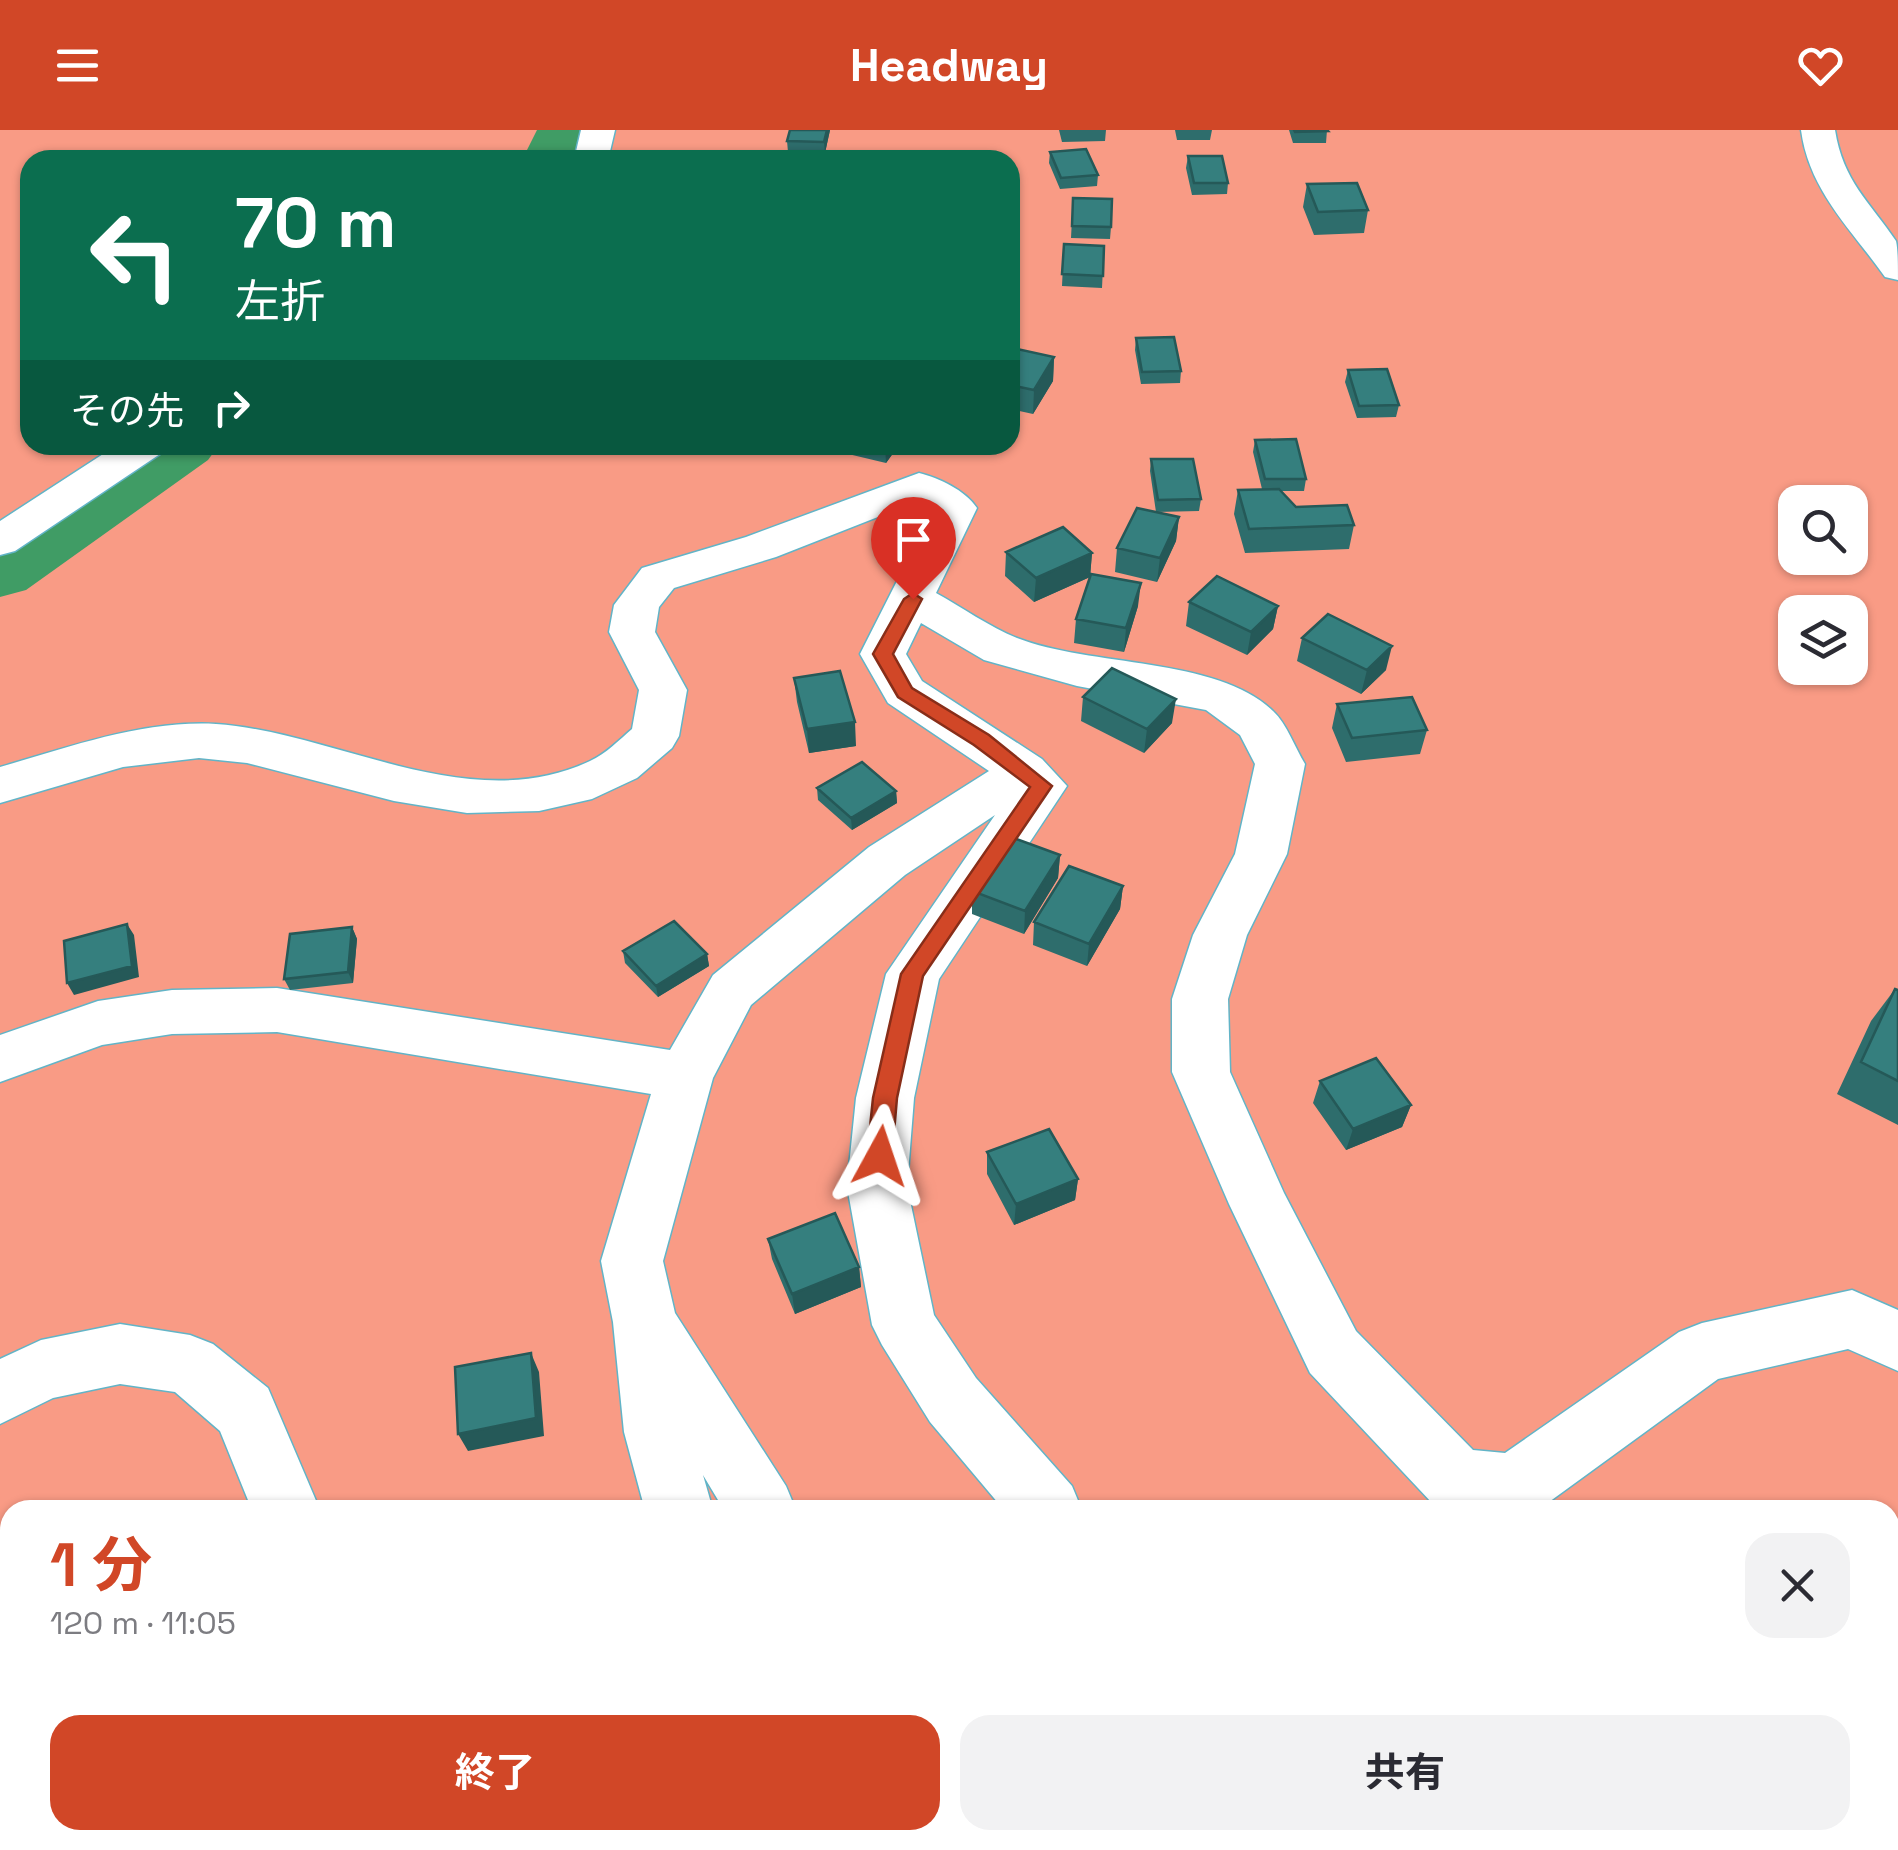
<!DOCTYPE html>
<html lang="ja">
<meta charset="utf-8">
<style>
body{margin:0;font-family:"Space Grotesk","Noto Sans JP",sans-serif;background:#f2f2f3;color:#2b2b33;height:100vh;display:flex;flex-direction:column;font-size:38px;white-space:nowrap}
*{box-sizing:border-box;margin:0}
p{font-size:32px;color:#7c7c81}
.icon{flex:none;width:55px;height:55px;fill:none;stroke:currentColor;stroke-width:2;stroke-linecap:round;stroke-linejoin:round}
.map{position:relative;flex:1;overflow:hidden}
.drawer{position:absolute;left:0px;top:1370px;width:1900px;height:350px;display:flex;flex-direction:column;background:#fff;border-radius:30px 30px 0 0;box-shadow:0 2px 8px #0004}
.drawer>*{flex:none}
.hud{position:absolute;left:20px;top:20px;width:1000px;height:305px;border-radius:30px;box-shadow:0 2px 8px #0004;background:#0b6e4f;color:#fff;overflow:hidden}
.tools{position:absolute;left:1778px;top:355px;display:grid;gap:20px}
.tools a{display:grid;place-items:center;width:90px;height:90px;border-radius:20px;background:#fff;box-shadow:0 2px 8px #0004;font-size:50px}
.pin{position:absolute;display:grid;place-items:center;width:85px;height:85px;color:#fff;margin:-102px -42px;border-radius:50% 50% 50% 0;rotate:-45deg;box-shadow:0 0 10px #0007}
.pin .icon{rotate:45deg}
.me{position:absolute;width:110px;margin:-55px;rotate:5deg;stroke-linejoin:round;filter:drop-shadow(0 0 8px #0008)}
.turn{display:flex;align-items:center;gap:35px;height:210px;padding:0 50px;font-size:45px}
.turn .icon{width:130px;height:130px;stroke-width:2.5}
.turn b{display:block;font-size:70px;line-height:85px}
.then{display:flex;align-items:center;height:95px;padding:0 50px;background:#0003;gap:20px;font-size:38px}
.round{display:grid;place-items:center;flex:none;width:105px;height:105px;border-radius:30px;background:#f2f2f3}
.summary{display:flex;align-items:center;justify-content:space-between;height:170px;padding:0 50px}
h1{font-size:60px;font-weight:700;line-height:75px;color:#d14727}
.primary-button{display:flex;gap:20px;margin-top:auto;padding:20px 50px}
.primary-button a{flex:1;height:115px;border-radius:30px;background:#d14727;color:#fff;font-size:40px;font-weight:700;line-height:115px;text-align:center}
.primary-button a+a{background:#f2f2f3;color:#2b2b33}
header{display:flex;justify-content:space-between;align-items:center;height:130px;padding:0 50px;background:#d14727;color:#fff;font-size:45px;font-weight:700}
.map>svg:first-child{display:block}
.green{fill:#f99b85;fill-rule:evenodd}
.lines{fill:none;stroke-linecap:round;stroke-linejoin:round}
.river{fill:#409c65;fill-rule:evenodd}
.street-casing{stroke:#62b4c7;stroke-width:3}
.secondary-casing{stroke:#62b4c7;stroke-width:3}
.street{fill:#fff;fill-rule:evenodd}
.secondary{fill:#fff;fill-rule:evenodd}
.wall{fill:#2e6d6c}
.shaded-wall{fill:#255958}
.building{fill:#357f7e;stroke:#255958;stroke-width:2.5}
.route{fill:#d14727;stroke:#882e19;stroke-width:2.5}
</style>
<header><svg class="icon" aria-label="menu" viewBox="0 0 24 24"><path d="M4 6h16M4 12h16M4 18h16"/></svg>Headway<svg class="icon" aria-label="heart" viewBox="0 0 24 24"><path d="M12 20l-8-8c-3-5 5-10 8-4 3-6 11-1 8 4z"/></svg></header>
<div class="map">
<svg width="1898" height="1720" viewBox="0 0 1898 1720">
<rect width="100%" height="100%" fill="#acecfb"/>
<path class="green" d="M0,0h1898v1720h-1898zM30,30h980v285h-980zM1795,372h55v56h-55zM1795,482h55v56h-55zM10,1380h1880v330h-1880z"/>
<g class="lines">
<path class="river" d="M537,0h56l-15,30h-56z
M138,315h81l-11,15 -182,130 -26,7v-59z"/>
<g class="street-casing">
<path id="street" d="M1801,0h34c8,51 34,71 61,111 2,8 2,28 2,39l-13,-3c-33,-47 -76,-86 -84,-147z
M919,343c20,5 46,17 58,35l-41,85c26,14 53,34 81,45 74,29 201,19 256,73 14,13 22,37 32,53l-18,90 -40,81 -19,64 2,73 54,121 72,138 117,119 32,3 174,-121 23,-9 150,-33 46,20v61l-50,-22 -130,30 -180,131h-90l-15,-6 -123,-131 -81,-169 -57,-132v-73l21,-64 42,-81 20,-90 -15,-29 -34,-25 -129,-24 -93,-26 -63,-37 -15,31 16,27 120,78 25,27 -128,193 -25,119 -7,88 27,129 42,63 96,108 10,24h-78l-74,-88 -48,-77 -10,-20 -25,-139 9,-88 30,-124 109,-159 -90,60 -154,130 -38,73 -50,183 12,52 111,173 10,24h-72l-21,-35 10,35h-68l-21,-78 -11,-110 -12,-61 50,-167 -374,-62 -105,2 -70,11 -102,37v-47l98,-34 74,-11 105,-2 393,62 43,-75 156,-128 120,-76 -101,-68 -28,-49 72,-142 -16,-10 -140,55 -102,31 -15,19 -4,25 32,58 -8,46 -7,12 -35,30 -45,21 -53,12 -72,2 -73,-12 -147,-38 -48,-5 -76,9 -123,36v-36c70,-20 143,-47 216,-43 120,8 253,94 374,37 16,-7 29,-21 42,-32l7,-39 -30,-58 5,-27 28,-37 104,-31z
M120,1194l70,11 23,9 55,44 52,122h-68l-32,-79 -45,-39 -55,-8 -67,14 -53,26v-65l41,-19z
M1890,1561l8,3v74l-8,-3z
M231,1710h76l-3,10h-76z
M361,1710h76l3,10h-76z
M677,1710h76l-2,10h-76z
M853,1710h76l3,10h-76z"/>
</g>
<g class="secondary-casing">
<path id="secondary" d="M581,0h34l-7,30h-34z
M117,315h49l-6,9 -145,97 -15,4v-34z"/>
</g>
<use href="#street" class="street"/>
<use href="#secondary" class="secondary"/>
</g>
<path class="wall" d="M830,0l-5,23 -37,-1 -1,-11z
M1059,0h47l-1,11 -43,1z
M1175,0h37l-2,10h-33z
M1289,0h38l-1,13h-33z
M1050,22l48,23 -1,11 -37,3 -11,-26z
M1188,26l40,27 -1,11 -35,1 -6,-27z
M1307,54l61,26 -4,23 -50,2 -11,-28z
M1073,68l38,29 -1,12 -39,-1z
M1064,114l40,2 -2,42 -40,-2z
M1136,208l45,33 -1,12 -39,1 -6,-34z
M1010,223l44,4 -1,24 -20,33 -23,-5z
M1348,240l51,35 -3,12 -39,1 -12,-36z
M1255,310l51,39 -2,12h-23l15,16 58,18 -5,24 -104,4 -11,-39 4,-24 24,-1 -9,-37z
M844,315h55l-13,18 -42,-10z
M1151,329l50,40 -2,12 -43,1 -6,-41z
M1179,387l-3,24 -19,41 -42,-10 2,-24z
M1006,422l86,1 -2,24 -56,25 -29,-26z
M1189,472l89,4 -5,23 -26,26 -61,-29z
M1138,476l-14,46 -50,-9 2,-24z
M1302,508l84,32 -25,24 -64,-33z
M794,548l62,68 -47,7 -12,-51z
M1083,567l89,26 -28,30 -63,-32z
M1337,574l90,26 -7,24 -74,8 -14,-34z
M817,658l79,3 1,12 -45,27 -34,-30z
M1060,725l-2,23 -34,56 -52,-20v-23z
M1123,756l-3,23 -33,57 -54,-21 1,-23z
M352,797l5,12 -4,44 -63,7 -6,-11z
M623,821l84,3 2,12 -51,31 -33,-34z
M1895,859l3,1v135l-61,-31 34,-73z
M1320,951l91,24 -9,22 -56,23 -33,-47z
M987,1022l91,27 -3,21 -61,25 -27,-51z
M768,1109l91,28 2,20 -66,27 -23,-55z
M1890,1401h8v91h-8z"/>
<path class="shaded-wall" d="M827,0h3l-5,23 -1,-11z
M1054,227l-1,24 -20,33 1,-24z
M885,315h14l-13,18z
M1179,387l-3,24 -19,41 3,-24z
M1092,423l-2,24 -56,25 2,-24z
M1141,453l-3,23 -14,46 2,-24z
M1278,476l-5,23 -26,26 4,-23z
M1392,516l-6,24 -25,24 6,-24z
M1176,569l-4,24 -28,30 3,-24z
M855,592l1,24 -47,7 -2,-24z
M896,661l1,12 -45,27 -1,-12z
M1060,725l-2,23 -34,56 1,-23z
M1123,756l-3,23 -33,57 2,-22z
M127,794l7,11 5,42 -65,18 -7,-12z
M352,797l5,12 -4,44 -5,-11z
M707,824l2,12 -51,31 -2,-11z
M1411,975l-9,22 -56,23 7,-21z
M1078,1049l-3,21 -61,25 2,-21z
M859,1137l2,20 -66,27 -3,-20z
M531,1223l8,19 5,64 -76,15 -10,-17z
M683,1710h5l1,10h-5z"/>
<path class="building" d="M790,0h37l-3,12 -37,-1z
M1294,0h33l1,1 -33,1z
M1086,19l12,26 -37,3 -11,-26z
M1188,26h34l6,27h-34z
M1357,53l11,27 -50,2 -11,-28z
M1073,68l39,1 -1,28 -39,-1z
M1064,114l40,2 -1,30 -41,-2z
M1174,207l7,34 -39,1 -6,-34z
M1013,218l41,9 -20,33 -24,-5v-32z
M1387,239l12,36 -40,1 -11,-36z
M1296,309l10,40h-41l-10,-39z
M1151,329h42l8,40 -43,1z
M1279,359l17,18 51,-2 7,20 -105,4 -11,-39z
M1137,378l42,9 -19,41 -43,-10z
M1063,397l29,26 -56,25 -30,-26z
M1091,444l50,9 -15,45 -50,-9z
M1217,446l61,30 -27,26 -62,-30z
M1328,484l64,32 -25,24 -65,-32z
M1112,538l64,31 -29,30 -64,-32z
M840,541l15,51 -48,7 -13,-51z
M1412,567l15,33 -75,8 -15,-34z
M862,632l34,29 -45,27 -34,-30z
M1008,706l52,19 -35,56 -53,-20z
M1069,736l54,20 -34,58 -55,-22z
M674,791l33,33 -51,32 -33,-35z
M127,794l5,42 -65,17 -3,-42z
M352,797l-4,45 -64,7 6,-45z
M1895,859l3,1v91l-37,-19z
M1376,928l35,47 -58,24 -33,-48z
M1049,999l29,50 -62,25 -29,-52z
M835,1083l24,54 -67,27 -24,-55z
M531,1223l5,65 -78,16 -3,-67z
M1890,1401h8v74l-8,-1z
M592,1710h91l1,10h-92z"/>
<path class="route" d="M913,463l9,6 -29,55 19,34 77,47 63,51 -129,190 -26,122 -5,58 -4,8 -8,3 -9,-3 -4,-8 6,-58 28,-124 129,-187 -56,-42 -76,-48 -25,-43 31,-55z"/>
</svg>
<div class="tools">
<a><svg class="icon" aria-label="search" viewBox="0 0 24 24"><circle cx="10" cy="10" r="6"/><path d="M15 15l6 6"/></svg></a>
<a><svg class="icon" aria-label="layers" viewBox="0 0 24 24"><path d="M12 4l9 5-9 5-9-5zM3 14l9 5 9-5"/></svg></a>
</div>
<div class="pin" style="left:913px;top:469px;background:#d93025"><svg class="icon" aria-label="arrive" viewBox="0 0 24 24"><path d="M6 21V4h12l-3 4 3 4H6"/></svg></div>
<svg class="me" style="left:880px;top:1026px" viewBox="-20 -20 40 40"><path d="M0-17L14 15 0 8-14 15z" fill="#d14727" stroke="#fff" stroke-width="4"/></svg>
<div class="hud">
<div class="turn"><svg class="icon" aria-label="left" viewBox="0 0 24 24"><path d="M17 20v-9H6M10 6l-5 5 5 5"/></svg><div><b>70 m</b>左折</div></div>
<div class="then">その先<svg class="icon" aria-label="right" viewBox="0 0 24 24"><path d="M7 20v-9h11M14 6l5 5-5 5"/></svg></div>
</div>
<section class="drawer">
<div class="summary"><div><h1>1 分</h1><p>120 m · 11:05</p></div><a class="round"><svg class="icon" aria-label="close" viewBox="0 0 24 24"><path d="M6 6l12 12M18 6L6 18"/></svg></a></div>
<div class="primary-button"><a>終了</a><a>共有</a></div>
</section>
</div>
